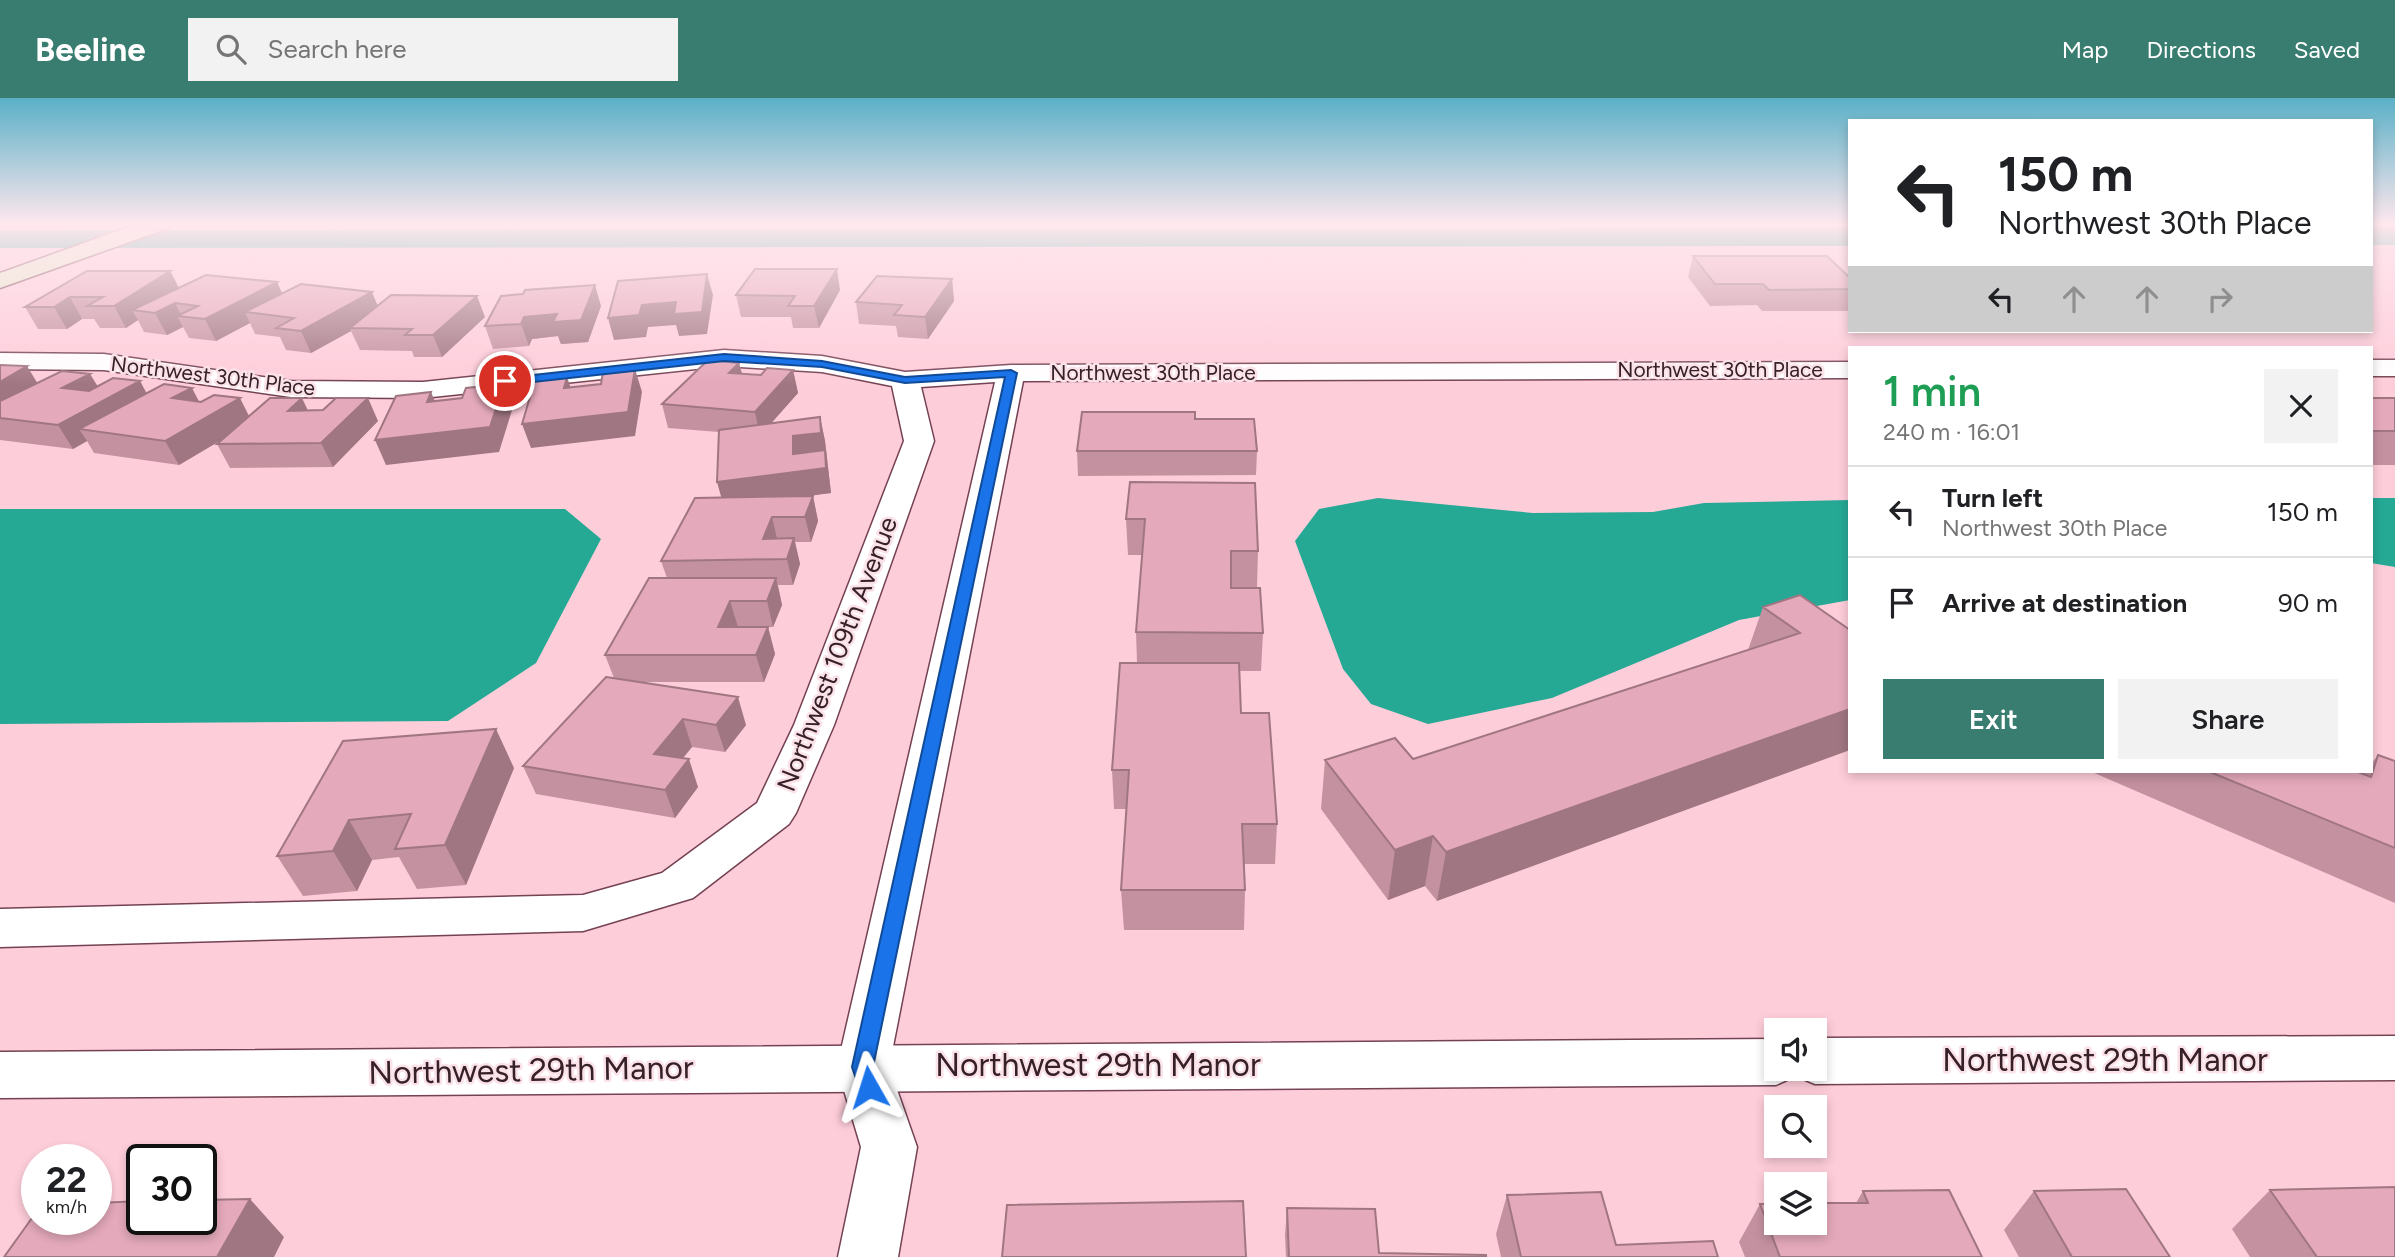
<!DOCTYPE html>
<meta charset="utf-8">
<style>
body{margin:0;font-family:Figtree,sans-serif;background:#f2f2f2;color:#202124;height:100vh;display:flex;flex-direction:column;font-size:26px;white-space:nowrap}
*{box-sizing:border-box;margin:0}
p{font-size:23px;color:#757577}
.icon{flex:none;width:38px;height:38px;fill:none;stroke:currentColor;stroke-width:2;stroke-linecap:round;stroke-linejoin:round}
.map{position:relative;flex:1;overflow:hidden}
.drawer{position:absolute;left:1848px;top:248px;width:525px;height:427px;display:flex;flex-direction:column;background:#fff;border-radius:0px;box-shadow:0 4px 10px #0003}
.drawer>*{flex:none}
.hud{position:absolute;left:1848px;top:21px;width:525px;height:214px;border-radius:0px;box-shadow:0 4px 10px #0003;background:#fff;color:#202124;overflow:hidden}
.buttons{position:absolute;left:1764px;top:920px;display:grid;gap:14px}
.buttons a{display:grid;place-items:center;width:63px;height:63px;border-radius:0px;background:#fff;box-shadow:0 4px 10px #0003;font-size:35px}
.speed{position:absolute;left:21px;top:1046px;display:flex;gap:14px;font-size:35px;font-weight:700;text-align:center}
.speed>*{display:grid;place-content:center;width:91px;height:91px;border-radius:50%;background:#fff;box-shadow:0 4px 10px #0003;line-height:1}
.speed small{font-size:18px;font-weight:400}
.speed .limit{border:4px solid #111;border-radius:10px;background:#fff;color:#111}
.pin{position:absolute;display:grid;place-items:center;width:60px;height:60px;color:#fff;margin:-30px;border:4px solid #fff;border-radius:50%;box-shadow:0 2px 7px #0007}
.me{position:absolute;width:77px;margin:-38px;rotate:354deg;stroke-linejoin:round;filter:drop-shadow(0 0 5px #0008)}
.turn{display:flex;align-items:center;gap:24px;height:147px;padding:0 35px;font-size:32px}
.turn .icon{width:91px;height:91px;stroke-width:2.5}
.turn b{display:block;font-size:49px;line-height:60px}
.lanes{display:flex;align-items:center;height:66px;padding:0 35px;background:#0003;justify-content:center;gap:35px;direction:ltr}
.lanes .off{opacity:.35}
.round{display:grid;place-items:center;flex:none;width:74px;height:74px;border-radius:0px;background:#f2f2f2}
.head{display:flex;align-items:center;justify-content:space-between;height:119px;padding:0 35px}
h1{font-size:42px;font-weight:600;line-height:52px;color:#1e9e55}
.button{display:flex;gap:14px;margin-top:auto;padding:14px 35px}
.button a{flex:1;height:80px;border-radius:0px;background:#397d71;color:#fff;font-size:28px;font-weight:600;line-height:80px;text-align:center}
.button a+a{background:#f2f2f2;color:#202124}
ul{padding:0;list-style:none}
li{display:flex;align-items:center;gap:21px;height:91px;padding:0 35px;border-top:2px solid #e0e0e0}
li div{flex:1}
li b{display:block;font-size:26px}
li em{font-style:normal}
header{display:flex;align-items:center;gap:42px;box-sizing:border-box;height:98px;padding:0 35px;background:#397d71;color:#fff}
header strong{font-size:33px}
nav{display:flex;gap:38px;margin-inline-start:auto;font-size:24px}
.search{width:490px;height:63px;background:#f2f2f2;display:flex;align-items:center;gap:18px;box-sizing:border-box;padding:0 24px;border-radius:0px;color:#757577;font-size:26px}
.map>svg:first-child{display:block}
.water{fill:#25a995}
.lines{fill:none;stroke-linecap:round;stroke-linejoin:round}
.canal{fill:#25a995;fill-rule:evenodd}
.minor-casing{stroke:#744252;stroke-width:3}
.tertiary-casing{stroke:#744252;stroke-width:3}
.secondary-casing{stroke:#744252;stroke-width:3}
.minor{fill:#fff;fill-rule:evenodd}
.tertiary{fill:#fff;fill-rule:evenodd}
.secondary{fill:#e5eccd;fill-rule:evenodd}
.wall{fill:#c491a0}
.shaded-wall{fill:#a07682}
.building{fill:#e4a9ba;stroke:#a07682;stroke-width:2}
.route{fill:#1a73e8;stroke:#114b97;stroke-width:2}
.labels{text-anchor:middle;stroke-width:5;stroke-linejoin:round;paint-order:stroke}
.far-street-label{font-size:21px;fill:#372128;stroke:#fbe1e8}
.street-label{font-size:26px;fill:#372128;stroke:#fbe1e8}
.near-street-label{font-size:32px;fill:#372128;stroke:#fbe1e8}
</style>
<header>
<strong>Beeline</strong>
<div class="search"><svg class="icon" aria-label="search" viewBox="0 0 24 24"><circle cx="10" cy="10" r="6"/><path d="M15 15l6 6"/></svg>Search here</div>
<nav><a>Map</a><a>Directions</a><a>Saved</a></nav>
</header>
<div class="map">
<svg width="2395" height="1159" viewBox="0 0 2395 1159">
<rect width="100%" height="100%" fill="#fecdda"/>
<path class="water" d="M1378,400l155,15 120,-1 51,-9 146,-3v100l-111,20 -187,78 -124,26 -57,-20 -28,-35 -48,-128 24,-32z
M2395,400v69l-24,-4v-65z
M0,411h565l36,30 -65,124 -88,58 -448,3z"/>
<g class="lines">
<path class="canal" d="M2371,129h24v18h-24z
M1850,130v18l-1850,2v-18z"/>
<g class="minor-casing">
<path id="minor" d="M724,252l98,6 83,16 106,-7 839,-3v16l-827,3 -134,686 28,80 -19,110h-60l23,-110 -24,-80 158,-685 -74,5 13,54 -100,284 -38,88 -7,11 -96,74 -110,33 -583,16v-38l583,-14 79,-22 95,-70 37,-78 110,-284 -12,-55 -70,-14 -98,-6 -301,32 -132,-1 -187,-27 -104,-1v-16l104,1 187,27 132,1z
M2371,262h24v16h-24z"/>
</g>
<g class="tertiary-casing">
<path id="tertiary" d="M2395,938v44l-580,4 -19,-8 -20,9 -1776,13v-46l1776,-13v30h39v-31z"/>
</g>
<g class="secondary-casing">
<path id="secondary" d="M140,125h32l-3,5 -169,60v-15z"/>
</g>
<use href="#minor" class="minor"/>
<use href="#tertiary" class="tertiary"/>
<use href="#secondary" class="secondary"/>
</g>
<path class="wall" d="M1693,158l157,22v33h-88l-5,-6 -47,1 -22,-29z
M170,173l9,17 98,-6 5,12 96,12 107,11 -43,40h-28l-2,-6 -52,-1 -9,-19 -40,22 -25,-3 -6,-13 -25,-3 -5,-11 -34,18 -27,-3 -6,-11 -16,8 -23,-3 -6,-12 -12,8h-26l-6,-9h-12l-15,10h-29l-13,-22z
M952,181l2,22 -26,38 -30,-2 -2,-11 -37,-2 -3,-22z
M840,192l-21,38h-26l-2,-11h-50l-5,-22z
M601,208l-13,36 -27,2 -3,-8 -26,3 -3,7 -36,3 -8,-23z
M739,265l3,11 19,1 32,-5 5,23 -27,30 49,-6 5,24 6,52 -26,3h8l5,25 -7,21h-16l5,22 -7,21h-15l4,20 -9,22h-5l7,27 -11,28h-128l110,43 -21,27 -33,-5 -9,11 15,29 -23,31 -139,-24 -13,-28 91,-88 -9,-23 62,-77 -6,-17 60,-64 -2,-65 -51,-4 -6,-24z
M0,267l37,18 53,-9 8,13 42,-6 6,13 53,8 50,14 59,-6 70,11 -45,46 -103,1 -13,-24 5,-5 -43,26 -85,-12 -7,-12 -14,8 -73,-9z
M2371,300h24v67h-24z
M1195,321l62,32 -1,24 -178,1 -1,-25z
M1130,384l128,69 -1,37 6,45 -2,38h-22l2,42 36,111 -2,40h-31l1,26 -1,40h-120l-3,-40 5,-81h-12l-2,-39 25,-107 -1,-31 6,-77h-14l-2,-36z
M1763,509l87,23 -413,271 -12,-15 -37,14 -67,-91 4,-49 88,-1 335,-109z
M343,643l171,27 -48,117 -49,4 -18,-32 -27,3 -15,31 -54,5 -26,-40z
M2378,657l17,6v142l-303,-131h266l6,2 1,-2h6v-8z
M2270,1092l125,67h-145l-18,-28z
M1863,1093l119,66h-237l-6,-15 21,-38 96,-1z
M2034,1093l136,66h-151l-15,-27z
M1507,1097l109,50 102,12h-217l-5,-23z
M1287,1110l92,45 107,4h-200l-1,-22z"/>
<path class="shaded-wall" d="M837,171l3,21 -21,38 -5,-22z
M170,173l11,21 -49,18 6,10 -12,8 -12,-22z
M707,176l6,21 -6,39 -28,2 -3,-11 -28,2 -2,10 -32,3 -6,-22 34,-13 34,-3z
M952,181l2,22 -26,38 -3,-22z
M277,184l10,22 -42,8 5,11 -34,18 -11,-22z
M595,187l6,21 -13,36 -27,2 -3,-8 -26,3 -3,7 -8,-22 3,-7z
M372,194l9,22 -31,14 1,3 -40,22 -10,-22z
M477,198l8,21 -43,40 -9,-22z
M70,199l12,22 -15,10 -13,-22z
M175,205l7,14 -5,-1 6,11 -16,8 -12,-22z
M739,265l6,22 -16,-12z
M27,268l14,23 -41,25v-32z
M635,271l7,23 -7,44 -104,12 -9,-24z
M793,272l5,23 -38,43 -5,-24z
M90,276l14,23 -42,-9z
M567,279l8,23 -11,-12z
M140,283l13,24 -74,24 8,12 -14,8 -15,-24z
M504,286l9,23 -14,45 -113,13 -11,-25z
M192,290l12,23 -32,-13z
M431,294l10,24 -14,-14z
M240,300l12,24 -73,43 -14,-24z
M302,300l11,23 -25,-10z
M368,300l10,23 -45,46 -12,-24z
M820,319l5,24 6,52 -107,14 -7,-25 76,-46z
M813,398l5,25 -7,21 -6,-25z
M772,419l6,26 -15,-4z
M794,440l6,26 -7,21 -6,-26z
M776,480l6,27 -9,22 -6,-26z
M730,503l8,26h-20z
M768,529l7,27 -11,28 -8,-27z
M738,599l8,28 -21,27 -9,-27z
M1850,607v45l-413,151 9,-49z
M683,621l9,28 -28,34 -10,-27z
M496,631l18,39 -48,117 -21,-40z
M689,661l9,28 -23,31 -10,-28z
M349,722l23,40 -15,31 -24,-40z
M1433,738l-8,50 -37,14 7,-50z
M250,1101l34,38 -10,20h-57z"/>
<path class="building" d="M1693,158h134l23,22v11l-81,1 -6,-6h-48z
M755,171h82l-23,37h-26l7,-10 -59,-1z
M87,173h83l-56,35h-27l16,-9h-33l-16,10h-29z
M707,176l-5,38 -28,2 2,-12 -34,3 -3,10 -31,3 10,-37z
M206,177l71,7 -72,37 -28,-3 21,-10 -23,-3 -20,10 -23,-3z
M877,178l75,3 -27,38 -31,-2 8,-10 -46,-3z
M301,186l71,8 -71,39 -25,-3 18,-10 -49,-6z
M595,187l-14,35 -28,2 4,-8 -33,3 -3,7 -36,2 16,-30 22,-2 2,-4z
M391,197l86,1 -44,39h-28l7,-6 -62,-1z
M708,262l31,3 -10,10 32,2 6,-7 26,2 -38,42 -93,-8z
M0,267l27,1 -27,16z
M635,271l-7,43 -106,12 13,-44 32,-3 -3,11 37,-4 2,-12z
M62,273l28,3 -28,14 27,3 24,-13 27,3 -82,44 -58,-7v-17z
M164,286l28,4 -20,10 29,4 13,-7 26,3 -75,43 -86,-12z
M504,286l-14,43 -115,13 21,-44 35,-4 -4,10 35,-4 4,-10z
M270,300h32l-14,13 35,-1 13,-12h32l-47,45 -104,1z
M2371,300h24v33h-24z
M1082,314h113v7h59l3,32h-180z
M820,319l1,16 -28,3v18l32,-4 1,18 -109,14 2,-52z
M1130,384l125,1 3,68h-27v37h29l3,45 -127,-1 9,-113h-19z
M813,398l-8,21h-33l-9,22 31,-1 -7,21 -126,2 34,-63z
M649,480h127l-9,23h-37l-12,26h50l-12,28h-151z
M1800,497l50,35v79l-404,143 -13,-16 -38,14 -70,-90 70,-22 18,21 387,-126 -37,-26z
M1120,565h119l2,50h28l8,111h-35l3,66h-124l8,-120h-17z
M606,579l132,20 -22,28 -33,-6 -29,35 35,5 -24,31 -142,-24z
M496,631l-51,116 -50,4 16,-35 -62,6 -16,31 -56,5 66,-115z
M2378,657l17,6v87l-185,-76h148l13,5z
M2395,1089v70h-78l-47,-67z
M2126,1091l44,68h-98l-38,-66z
M1949,1092l33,67h-202l-20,-53h16v19h39v-20h53l-5,-12z
M1601,1094l15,53 97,-4 5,16h-197l-14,-62z
M250,1101l-33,58h-213l33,-46v9h59v-17l46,-2v19h59v-20z
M1243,1103l3,56h-244l5,-52z
M1287,1110l88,1 4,44 107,2v2h-197z"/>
<linearGradient id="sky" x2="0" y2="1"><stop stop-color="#5ab0c7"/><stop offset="0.44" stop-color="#ffe8ee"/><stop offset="1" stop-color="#ffe8ee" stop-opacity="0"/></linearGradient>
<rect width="2395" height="287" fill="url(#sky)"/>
<path class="route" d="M724,256l98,7 83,16 106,-7 6,3 -144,694 7,20 -3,7 -8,2 -8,-2 -9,-27 153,-690 -100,6 -83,-16 -98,-6 -219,24 -5,-4 5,-3z"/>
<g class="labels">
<g class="far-street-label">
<text x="1720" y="279">Northwest 30th Place</text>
<text x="1153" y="282">Northwest 30th Place</text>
<text transform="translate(213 278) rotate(7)" y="7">Northwest 30th Place</text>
</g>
<g class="street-label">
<text transform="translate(837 556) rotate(-69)" y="9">Northwest 109th Avenue</text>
</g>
<g class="near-street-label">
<text x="2105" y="973">Northwest 29th Manor</text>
<text x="1098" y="978">Northwest 29th Manor</text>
<text transform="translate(531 972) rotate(-1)" y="11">Northwest 29th Manor</text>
</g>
</g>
</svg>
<div class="buttons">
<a><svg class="icon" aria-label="sound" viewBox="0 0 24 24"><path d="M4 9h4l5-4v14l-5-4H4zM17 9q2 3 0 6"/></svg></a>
<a><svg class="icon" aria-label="search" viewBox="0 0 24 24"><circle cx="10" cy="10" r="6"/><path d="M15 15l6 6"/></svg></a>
<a><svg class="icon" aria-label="layers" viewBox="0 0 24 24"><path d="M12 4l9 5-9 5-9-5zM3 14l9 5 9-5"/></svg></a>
</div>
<div class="speed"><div>22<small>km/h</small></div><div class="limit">30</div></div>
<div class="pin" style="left:505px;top:283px;background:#d93025"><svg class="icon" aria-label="arrive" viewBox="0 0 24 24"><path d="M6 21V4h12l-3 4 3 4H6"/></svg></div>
<svg class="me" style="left:869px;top:989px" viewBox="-20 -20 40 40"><path d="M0-17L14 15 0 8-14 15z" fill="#1a73e8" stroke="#fff" stroke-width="4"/></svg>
<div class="hud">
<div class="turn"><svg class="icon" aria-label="left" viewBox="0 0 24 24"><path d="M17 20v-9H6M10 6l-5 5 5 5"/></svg><div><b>150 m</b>Northwest 30th Place</div></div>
<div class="lanes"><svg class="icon" aria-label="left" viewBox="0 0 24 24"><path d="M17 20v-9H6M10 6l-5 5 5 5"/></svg><svg class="icon off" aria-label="ahead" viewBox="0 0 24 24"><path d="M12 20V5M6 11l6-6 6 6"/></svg><svg class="icon off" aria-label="ahead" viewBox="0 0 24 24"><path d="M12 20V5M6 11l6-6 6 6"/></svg><svg class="icon off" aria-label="right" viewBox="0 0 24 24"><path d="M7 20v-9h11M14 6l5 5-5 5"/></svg></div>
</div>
<section class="drawer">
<div class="head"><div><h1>1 min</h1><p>240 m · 16:01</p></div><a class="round"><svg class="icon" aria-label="close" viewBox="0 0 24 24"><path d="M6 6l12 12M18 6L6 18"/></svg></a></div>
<ul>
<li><svg class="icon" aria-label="left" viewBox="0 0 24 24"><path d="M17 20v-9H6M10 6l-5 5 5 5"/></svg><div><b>Turn left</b><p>Northwest 30th Place</p></div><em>150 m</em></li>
<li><svg class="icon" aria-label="arrive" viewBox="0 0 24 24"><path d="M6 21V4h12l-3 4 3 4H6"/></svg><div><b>Arrive at destination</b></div><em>90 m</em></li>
</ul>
<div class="button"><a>Exit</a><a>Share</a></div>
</section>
</div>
